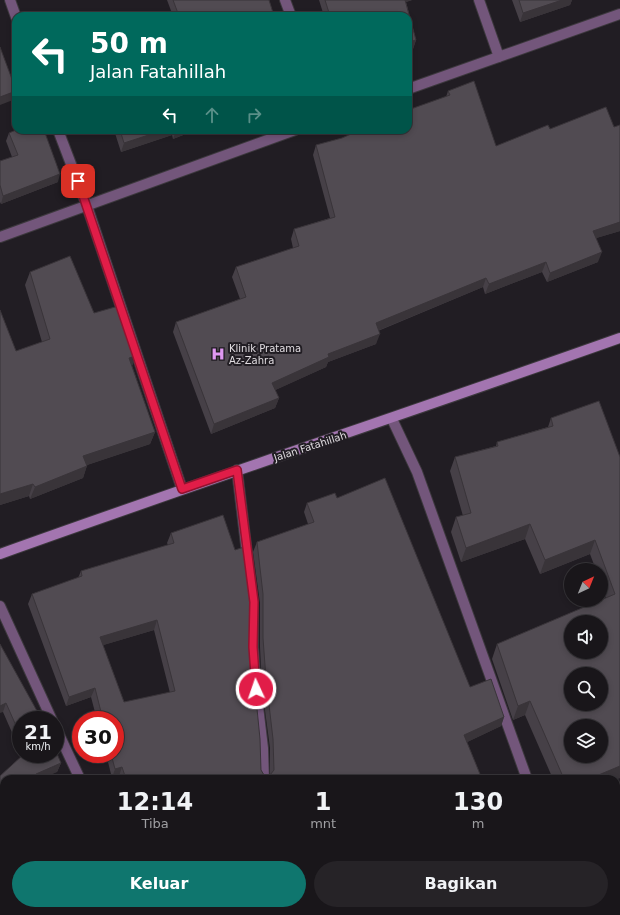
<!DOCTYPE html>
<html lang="id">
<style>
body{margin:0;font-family:"DejaVu Sans",sans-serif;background:#262327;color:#f1f3f6;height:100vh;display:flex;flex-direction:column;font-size:15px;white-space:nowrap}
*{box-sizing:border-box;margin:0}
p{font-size:13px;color:#9f9fa2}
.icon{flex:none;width:22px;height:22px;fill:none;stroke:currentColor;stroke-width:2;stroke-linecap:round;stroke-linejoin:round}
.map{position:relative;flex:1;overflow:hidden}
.sheet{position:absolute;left:0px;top:775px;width:620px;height:140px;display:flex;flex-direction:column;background:#19161a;border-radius:12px 12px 0 0;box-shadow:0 2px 6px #0003,0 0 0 1px #373539}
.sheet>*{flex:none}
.guide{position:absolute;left:12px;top:12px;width:400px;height:122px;border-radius:12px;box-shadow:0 2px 6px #0003,0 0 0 1px #373539;background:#00695c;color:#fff;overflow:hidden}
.needle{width:26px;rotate:43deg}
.buttons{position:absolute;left:564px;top:563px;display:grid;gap:8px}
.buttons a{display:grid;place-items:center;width:44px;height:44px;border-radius:50%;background:#19161a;box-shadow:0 2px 6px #0003,0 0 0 1px #373539;font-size:20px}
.speed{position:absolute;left:12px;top:711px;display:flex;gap:8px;font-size:20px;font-weight:700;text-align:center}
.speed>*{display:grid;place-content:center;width:52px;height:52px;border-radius:50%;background:#19161a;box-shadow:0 2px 6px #0003,0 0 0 1px #373539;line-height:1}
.speed small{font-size:10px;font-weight:400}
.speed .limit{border:6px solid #d22;background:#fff;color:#111}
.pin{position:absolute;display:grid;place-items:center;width:34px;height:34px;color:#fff;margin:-17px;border-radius:8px;box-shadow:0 2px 6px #0006}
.me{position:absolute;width:44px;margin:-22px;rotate:357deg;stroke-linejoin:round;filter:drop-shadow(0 0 3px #0008)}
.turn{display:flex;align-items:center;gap:14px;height:84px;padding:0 12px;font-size:18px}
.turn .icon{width:52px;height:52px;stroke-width:2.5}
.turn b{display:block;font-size:28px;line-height:34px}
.lanes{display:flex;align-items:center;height:38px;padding:0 12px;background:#0003;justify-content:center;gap:20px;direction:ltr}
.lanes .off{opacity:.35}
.eta{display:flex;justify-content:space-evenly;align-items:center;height:68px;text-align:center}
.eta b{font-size:24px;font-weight:800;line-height:28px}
.primary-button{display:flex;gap:8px;margin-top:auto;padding:8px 12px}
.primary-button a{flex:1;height:46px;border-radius:24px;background:#0f766e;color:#fff;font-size:16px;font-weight:800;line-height:46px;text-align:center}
.primary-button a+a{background:#262327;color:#f1f3f6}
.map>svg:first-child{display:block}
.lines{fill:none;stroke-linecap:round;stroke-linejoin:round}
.street-casing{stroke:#3c383d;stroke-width:12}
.secondary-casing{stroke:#3c383d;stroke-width:12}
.street{stroke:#73567b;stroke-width:10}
.secondary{stroke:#a375b0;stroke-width:10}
.wall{fill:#464047;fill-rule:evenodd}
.shaded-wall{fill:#393439}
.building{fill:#514b52;stroke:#393439;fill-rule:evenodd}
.route-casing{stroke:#92132f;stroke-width:10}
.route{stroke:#e11d48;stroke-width:7}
.labels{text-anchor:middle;stroke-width:4;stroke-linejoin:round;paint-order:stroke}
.poi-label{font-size:10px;fill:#e0dce0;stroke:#211d23;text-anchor:start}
.street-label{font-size:10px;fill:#e0dce0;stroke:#211d23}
</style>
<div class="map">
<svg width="620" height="915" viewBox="0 0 620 915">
<rect width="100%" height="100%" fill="#211d23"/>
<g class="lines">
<g class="street-casing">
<path id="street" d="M10,0l6,17
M285,0l6,16
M479,0l20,57
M408,89l212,-75
M58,130l29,76 95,283
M0,237l295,-107
M392,419l25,53 110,307
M237,470l16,133v44l3,42 7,59 1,31
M0,606l52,114
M55,726l25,53
M165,911l3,4
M206,915l4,-4"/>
</g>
<g class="secondary-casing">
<path id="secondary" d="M0,554c206,-74 414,-143 620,-216"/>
</g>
<use href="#street" class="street"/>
<use href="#secondary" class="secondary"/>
</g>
<path class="wall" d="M167,0h102l5,16h-101z
M319,0h93l-6,2 10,38 -3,9 -5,1v-34h-84z
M512,0h60l-2,5 -50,17z
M448,91l48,55 54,-17 70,102 -24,7 2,24 -51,20 -5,-10 -57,22 -2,-7 -105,44 -2,13 -48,18 -2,5 -51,23 4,8 -4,10 -64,26 -38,-102 3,-10 64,-23 -8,-22 4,-10 57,-19 -2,-9 3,-10 36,-11 -17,-63 3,-10 26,-7 104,-41z
M114,130h82l-23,9 -1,-4 -51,17z
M9,133l49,49 -57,22 -1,-2v-41l12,-4 -6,-16z
M30,272l64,41 42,43 -4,10 23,66 -5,12 -63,21 -4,13 -53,21 -1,-3 -29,9v-195l16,41 26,-9 -17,-57z
M551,418l69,39v321l-4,1h-63l-28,-64 -12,5 -21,-61 5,-15 109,-46 -5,-13v-15h-5l-6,-16 -50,20 -15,-35 -64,23 -10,-30 5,-15 7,-1 -13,-45 5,-14 41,-11 1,-4 51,-15z
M337,498l133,189 34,30 -3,9 -34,16 15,37h-362l-1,-3 -7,2 -6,-24h9v-34h-18l-6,-23 -25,9 -38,-102 4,-10 46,-16 3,-7 87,-26 -1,-2 4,-10 79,105 11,132 3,5h6v-27l-8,-60 -2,-41v-44l-7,-51 4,-10 51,-18 -4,-12 3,-9zM154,630l16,63 -46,9 -21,-57z
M0,644l21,76v33l-18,-41z
M21,754h34l6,9 -4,9 -53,7v63l-4,-4v-62l22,-20z
M13,911h111l2,4h-113l-1,-1z
M383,911h55l-10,4h-44z"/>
<path class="shaded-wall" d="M402,0h10l-12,4z
M562,0h10l-2,5 -50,17 3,-9z
M339,13l-1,3h-8z
M416,40l-3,9 -5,1v-8z
M16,91l-3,9 -13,5v-8z
M164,130h9l-1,5 -51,17 3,-9z
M178,130h18l-23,9 3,-8z
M60,174l-2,8 -57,22 2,-8z
M620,222v9l-30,9 3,-9z
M602,252l-4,10 -51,20 3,-9z
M546,262l-4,10 -57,22 4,-10z
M486,278l-3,9 -111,46 4,-10z
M380,334l-4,10 -48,18 -2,5 -57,26 3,-10 56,-29z
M136,356l-5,12 -2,-10z
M279,398l-4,10 -64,26 3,-10z
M155,432l-5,12 -72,24 5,-12z
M87,466l-4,12 -53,21 5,-12z
M33,484l-4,12 -29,9v-11z
M530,524l-5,15 -64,23 5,-14z
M595,540l-5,14 -50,20 5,-14z
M157,620l-3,10 -57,17 3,-10z
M95,688l-4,9 -25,9 3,-9z
M530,701l-5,14 -12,5 5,-14z
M6,703l-3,9 -3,1v-7z
M504,717l-3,9 -40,19 3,-10z
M61,763l-4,9 -15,7h-8l2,-5z
M620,766v12l-4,1h-27z
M122,767l-3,9 -7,2 3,-9z
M295,776l-2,3h-9z
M3,828l-3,7v-6z
M316,911h5l-4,4h-5z
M418,911h20l-10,4h-21z"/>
<path class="building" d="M173,0h96l5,16h-95z
M325,0h80l11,40 -8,2v-26h-68l-1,-3 -9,3z
M519,0h43l-39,13z
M0,47l16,43v1l-16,6z
M474,81l22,65 52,-21 2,4 56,-22 8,20 6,-2v97l-27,9 9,21 -52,21 -4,-11 -57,22 -3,-6 -110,45 4,11 -52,20 1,3 -57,26 7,15 -65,26 -38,-102 70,-25 -10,-30 63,-21 -5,-17 41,-12 -19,-72 26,-7 18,-8h48v-20l42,-15 -2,-4z
M16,130h28l16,44 -57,22 -3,-11v-24l18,-6 -9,-22z
M120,130h44l-40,13z
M70,256l24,57 28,-8 14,51 -7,2 26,74 -72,24 4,10 -52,21 -2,-3 -33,10v-184l16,41 34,-12 -20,-67z
M599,401l21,56v309l-31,13h-25l-34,-78 -12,5 -21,-62 118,-50 -20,-54 -50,20 -15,-36 -64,24 -10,-31 15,-4 -16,-56 43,-11 -1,-4 56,-16 -2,-8zM571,622h30v30h-30zM571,674h30v30h-30zM571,726h30v30h-30z
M385,478l85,209 21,-8 13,38 -40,18 18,44h-186l-1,-3 -11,3h-158l-4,-12 -7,2 -4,-15h4v-34h-12l-8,-32 -26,9 -37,-103 50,-18 -1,-5 93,-28 -3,-10 52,-18 12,35 9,-3 6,47v44l10,101 1,31 3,5h6l4,-5 -1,-31 -7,-60 -3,-41v-44l-6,-52 57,-20 -7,-19 28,-10 2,5zM157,620l18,71 -51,11 -24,-65z
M0,644l42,76h-21v17l-15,-34 -6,3z
M55,749l6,14 -25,11 5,5h-37v50l-1,-1 -3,1v-53l24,-22h31z
M21,911h103l2,4h-101z
M217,911h99l-4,4h-99z
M390,911h28l-11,4h-16z"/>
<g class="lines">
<g class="route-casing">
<path id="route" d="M78,181l104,308 55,-19 17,132 -1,45 3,42"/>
</g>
<use href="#route" class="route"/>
</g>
<defs>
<g id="hospital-bare" transform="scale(1.08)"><path d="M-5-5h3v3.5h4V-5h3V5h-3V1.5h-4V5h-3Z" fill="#df98f1" stroke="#211d23" stroke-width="2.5" paint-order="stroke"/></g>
</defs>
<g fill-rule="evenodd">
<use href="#hospital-bare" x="218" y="354"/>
</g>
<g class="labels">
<g class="poi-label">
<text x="229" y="352">Klinik Pratama<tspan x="229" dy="12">Az-Zahra</tspan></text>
</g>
<g class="street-label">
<text transform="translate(310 446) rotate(-18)" y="4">Jalan Fatahillah</text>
</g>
</g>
</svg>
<div class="buttons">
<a><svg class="needle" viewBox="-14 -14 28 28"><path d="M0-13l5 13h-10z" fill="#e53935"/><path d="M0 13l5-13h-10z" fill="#9f9fa2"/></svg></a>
<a><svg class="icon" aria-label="sound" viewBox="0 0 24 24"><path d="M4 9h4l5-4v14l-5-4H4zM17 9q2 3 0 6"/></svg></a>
<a><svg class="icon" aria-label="search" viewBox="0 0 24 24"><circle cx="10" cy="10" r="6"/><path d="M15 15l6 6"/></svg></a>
<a><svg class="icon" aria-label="layers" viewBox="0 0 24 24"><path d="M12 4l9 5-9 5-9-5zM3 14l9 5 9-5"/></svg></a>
</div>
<div class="speed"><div>21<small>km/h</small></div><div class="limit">30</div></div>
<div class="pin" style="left:78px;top:181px;background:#d93025"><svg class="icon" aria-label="arrive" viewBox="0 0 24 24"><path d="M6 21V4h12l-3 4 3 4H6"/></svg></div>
<svg class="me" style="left:256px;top:689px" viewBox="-20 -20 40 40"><circle r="17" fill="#e11d48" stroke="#fff" stroke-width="3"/><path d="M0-11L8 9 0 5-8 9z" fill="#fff"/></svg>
<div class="guide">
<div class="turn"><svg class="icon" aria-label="left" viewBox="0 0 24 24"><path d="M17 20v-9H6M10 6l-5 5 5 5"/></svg><div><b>50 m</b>Jalan Fatahillah</div></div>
<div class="lanes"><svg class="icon" aria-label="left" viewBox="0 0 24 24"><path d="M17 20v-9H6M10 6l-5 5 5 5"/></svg><svg class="icon off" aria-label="ahead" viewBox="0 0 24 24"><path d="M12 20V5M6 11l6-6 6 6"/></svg><svg class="icon off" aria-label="right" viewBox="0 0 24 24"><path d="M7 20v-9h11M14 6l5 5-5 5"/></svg></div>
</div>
<section class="sheet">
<div class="eta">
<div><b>12:14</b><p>Tiba</p></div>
<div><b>1</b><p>mnt</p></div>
<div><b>130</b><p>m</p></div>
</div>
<div class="primary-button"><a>Keluar</a><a>Bagikan</a></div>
</section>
</div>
